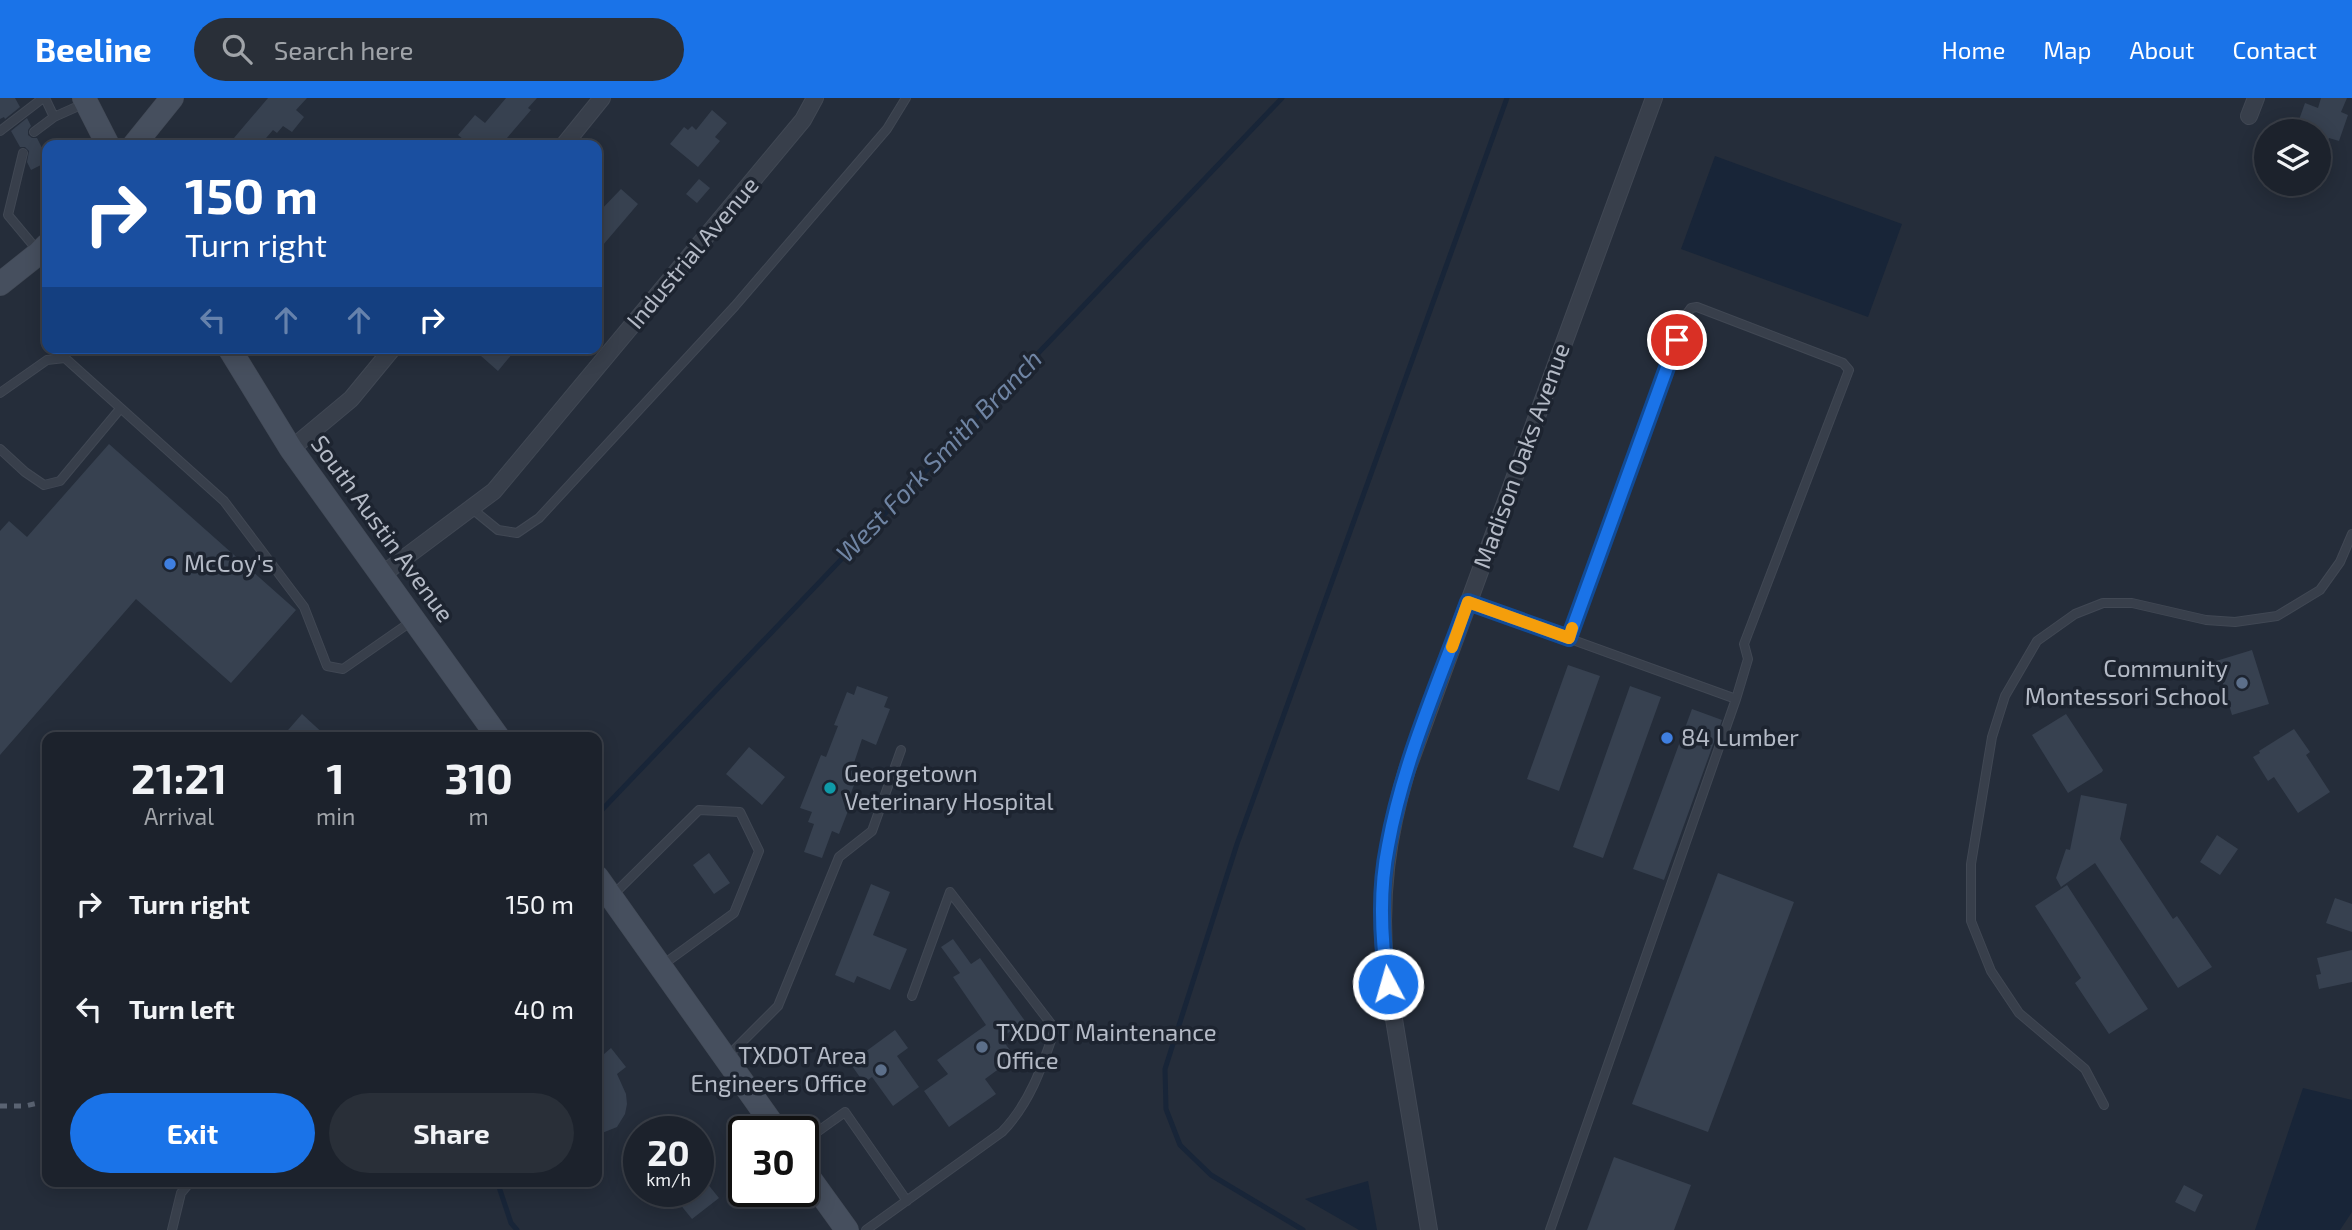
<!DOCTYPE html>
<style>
body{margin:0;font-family:"Exo 2",sans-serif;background:#292f38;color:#f1f3f6;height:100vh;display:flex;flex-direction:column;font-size:26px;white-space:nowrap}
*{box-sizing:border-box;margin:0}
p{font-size:23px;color:#a0a4a9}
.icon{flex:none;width:38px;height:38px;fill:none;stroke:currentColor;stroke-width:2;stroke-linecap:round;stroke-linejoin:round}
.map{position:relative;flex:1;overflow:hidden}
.drawer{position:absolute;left:42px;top:634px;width:560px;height:455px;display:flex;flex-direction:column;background:#1c222c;border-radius:14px;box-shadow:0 4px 18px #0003,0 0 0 2px #3a3f48}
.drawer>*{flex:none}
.hud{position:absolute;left:42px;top:42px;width:560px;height:214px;border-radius:14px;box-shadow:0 4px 18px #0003,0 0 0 2px #3a3f48;background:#1a4fa0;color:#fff;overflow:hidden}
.buttons{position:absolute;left:2254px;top:21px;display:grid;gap:14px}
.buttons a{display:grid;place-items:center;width:77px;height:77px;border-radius:50%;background:#1c222c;box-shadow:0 4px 18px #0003,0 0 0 2px #3a3f48;font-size:35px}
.speed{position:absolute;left:623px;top:1018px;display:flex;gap:14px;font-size:35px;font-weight:700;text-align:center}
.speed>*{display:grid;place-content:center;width:91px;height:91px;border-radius:50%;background:#1c222c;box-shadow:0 4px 18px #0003,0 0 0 2px #3a3f48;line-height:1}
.speed small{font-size:18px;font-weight:400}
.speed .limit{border:4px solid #111;border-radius:10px;background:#fff;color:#111}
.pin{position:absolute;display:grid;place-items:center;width:60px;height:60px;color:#fff;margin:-30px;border:4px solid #fff;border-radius:50%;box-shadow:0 2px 7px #0007}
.me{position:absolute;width:77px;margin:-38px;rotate:354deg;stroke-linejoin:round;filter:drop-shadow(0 0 5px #0008)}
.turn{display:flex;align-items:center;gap:24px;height:147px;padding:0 28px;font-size:32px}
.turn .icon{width:91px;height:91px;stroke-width:2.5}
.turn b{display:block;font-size:49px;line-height:60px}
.lanes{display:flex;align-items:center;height:66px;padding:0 28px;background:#0003;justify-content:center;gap:35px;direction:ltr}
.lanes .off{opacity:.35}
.eta{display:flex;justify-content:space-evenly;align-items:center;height:119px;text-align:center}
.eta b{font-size:42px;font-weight:700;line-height:49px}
.button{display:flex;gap:14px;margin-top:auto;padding:14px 28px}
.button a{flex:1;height:80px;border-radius:42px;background:#1a73e8;color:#fff;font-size:28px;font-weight:700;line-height:80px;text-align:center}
.button a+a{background:#292f38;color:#f1f3f6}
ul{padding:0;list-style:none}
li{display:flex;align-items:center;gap:21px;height:105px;padding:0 28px}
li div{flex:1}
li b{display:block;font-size:26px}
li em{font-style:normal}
header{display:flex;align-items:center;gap:42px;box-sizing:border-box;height:98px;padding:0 35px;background:#1a73e8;color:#fff}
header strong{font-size:33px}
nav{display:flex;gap:38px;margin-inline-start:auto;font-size:24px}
.search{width:490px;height:63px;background:#292f38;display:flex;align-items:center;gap:18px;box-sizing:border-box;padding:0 24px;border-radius:38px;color:#a0a4a9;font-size:26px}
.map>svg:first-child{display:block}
.water{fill:#182538}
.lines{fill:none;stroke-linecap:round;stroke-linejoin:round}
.stream{stroke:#182538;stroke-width:5}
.building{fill:#374150}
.lane-casing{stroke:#414854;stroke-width:10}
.street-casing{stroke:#414854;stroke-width:18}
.secondary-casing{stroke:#414854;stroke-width:24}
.lane{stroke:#383f4b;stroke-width:8}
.street{stroke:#383f4b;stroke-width:16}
.secondary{stroke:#464f5e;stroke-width:23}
.rail{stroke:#5a6372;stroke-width:5;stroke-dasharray:7 7;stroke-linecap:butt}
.route-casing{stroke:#114b97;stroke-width:18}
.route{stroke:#1a73e8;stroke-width:12}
.slow{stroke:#f59e0b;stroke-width:12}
.shop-dot{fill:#3f7fe0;stroke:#1d2430;stroke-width:2.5}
.service-dot{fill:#5c6f8a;stroke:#1d2430;stroke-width:2.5}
.culture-dot{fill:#0f9aa8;stroke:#1d2430;stroke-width:2.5}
.labels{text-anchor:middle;stroke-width:7;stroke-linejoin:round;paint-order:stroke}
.street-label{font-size:24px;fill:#b4bac6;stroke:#1d2430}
.poi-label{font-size:24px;fill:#b4bac6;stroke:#1d2430;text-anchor:start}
.water-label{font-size:26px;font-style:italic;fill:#6f84a3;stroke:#1d2430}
</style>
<header>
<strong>Beeline</strong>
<div class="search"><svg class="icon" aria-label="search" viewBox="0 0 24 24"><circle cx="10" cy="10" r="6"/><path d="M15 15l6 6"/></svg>Search here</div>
<nav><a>Home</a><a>Map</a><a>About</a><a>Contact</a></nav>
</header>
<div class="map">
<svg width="2352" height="1132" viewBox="0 0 2352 1132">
<rect width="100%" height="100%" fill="#252d3a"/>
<path class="water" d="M1715,58l187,68 -34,93 -187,-68z
M2303,990l49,12v112l-12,18h-85z
M1368,1083l9,49h-18l-54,-31z"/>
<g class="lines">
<path class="stream" d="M597,717l685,-717
M497,1083l14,42 6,7
M1303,1132l-92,-55 -31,-30 -14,-36 -1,-40 72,-225 270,-746"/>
</g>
<path class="building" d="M0,0h15l5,9 -15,12 -1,-2 -4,2z
M268,0h39l-11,12 8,7 -12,15 -9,-6 -6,7 -4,-3 -13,15h-32z
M506,0h31l-9,10 3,2 -30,35h-31l-12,-10 17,-20 10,8z
M2321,0h26l-6,14 7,3 -9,26 -10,-3 -9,24 -1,-31h-24l10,-28 13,5z
M712,12l15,13 -12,14 5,4 -22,26 -28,-23 14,-17 4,3 4,-4 4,4z
M27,20l4,8 -3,4v5l4,3h5l10,20v4l-16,8 -4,-8 2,-11 -4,-4h-5l-9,-16z
M699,81l11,9 -13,15 -11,-9z
M621,91l17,15 -41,48v-38z
M472,250h45l-19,23z
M109,346l187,166 -65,73 -95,-84 -136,156v-224l9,-10 18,16z
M2252,552l17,54 -37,11 -16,-54z
M1568,567l32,11 -41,115 -32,-12z
M857,588l31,11 -4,10 6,2 -14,36 -14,-6 -9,27 7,3 -15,40 3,2 -9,23 -7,-3 -10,27 -18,-6 10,-28 -6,-2 4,-10 -12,-4 21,-53 5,2 12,-31 -4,-1 13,-33 7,3z
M1630,588l31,11 -58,161 -30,-11z
M1692,611l30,11 -58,160 -31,-11z
M302,616l25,23h-45z
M2066,616l37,56 -1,2 -34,21 -36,-58z
M2294,631l16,23 -4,3 24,37 -32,21 -24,-36 -6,4 -15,-24 7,-4 -1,-2z
M749,649l36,30 -23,28 -36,-31z
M2081,697l46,9 -7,35 53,80 4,-3 35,51 -34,21 -83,-125 -34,24 -5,-9 10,-29 4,1z
M2217,737l21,14 -18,26 -20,-13z
M709,755l21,30 -16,11 -21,-29z
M1718,775l76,29 -86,230 -76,-28z
M871,786l19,8 -17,43 34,14 -17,41 -33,-14 -3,7 -19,-8z
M2067,787l81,124 -39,25 -34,-51 6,-5 -46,-72z
M2335,800l17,6v28l-26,-9z
M953,841l18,25 9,-6 45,63 -24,17 14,19 -30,22 11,15 -47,33 -25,-36 24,-17 -11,-14 49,-35 -33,-48 7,-4 -19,-26z
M2352,852v32l-33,7 -3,-14 5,-1 -4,-16z
M895,932l13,18 -11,8 22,31 -26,19 -21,-29 -8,6 -14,-20z
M611,950l15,19 -9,7 9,20 1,10 -2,10 -8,13 -20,8v-75z
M1614,1059l77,28 -17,45h-87z
M698,1074l21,26 -27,21 -22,-27h28z
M2184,1087l19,10 -8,17 -20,-10z"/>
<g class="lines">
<g class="lane-casing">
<path id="lane" d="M45,0l9,19
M0,33l43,-33
M34,34l20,-15 29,-13
M23,55l-15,62 30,36
M0,295l47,-33 18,-2 159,143 80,106 23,59 16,3 69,-48
M0,351l25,23 19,13 16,-4 60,-72
M471,410l27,22 19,3 22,-15 196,-212 152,-177 19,-31
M1468,504l268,97 -186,531
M1569,540l117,-323 5,-7 6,-1 146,56 6,7 -105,274 4,15 -12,40
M613,797l86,-85 41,2 19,39 -25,62 -73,53
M728,958l50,-50 61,-149 33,-26 29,-81
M2104,1007l-19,-36 -66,-56 -28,-42 -20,-50v-57l21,-127 13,-41 32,-55 38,-27 28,-11h29l74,17 29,2 42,-6 43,-26 20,-28 12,-28
M803,1044l42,-30 62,89
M172,1132l9,-37 10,-12
M866,1132l136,-98c28,-29 40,-65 53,-103l-105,-137 -38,104"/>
</g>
<g class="street-casing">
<path id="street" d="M2249,18l7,-18
M564,47l38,-47
M291,351l60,-50 42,-51
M383,476l111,-83 309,-371 12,-22
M1429,1132l-44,-265c-6,-70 2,-128 22,-195l247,-672"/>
</g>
<g class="secondary-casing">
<path id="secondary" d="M84,0l24,47
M134,47l38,-47
M0,186l39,-31 8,-8
M229,250l62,101 207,288
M597,779l181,255
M803,1071l44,61"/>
</g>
<use href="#lane" class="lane"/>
<use href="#street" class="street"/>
<use href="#secondary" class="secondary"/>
<path class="rail" d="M0,1008h25l22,-5"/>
</g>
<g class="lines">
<g class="route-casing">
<path id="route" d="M1388,886c-7,-45 -9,-93 0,-138 15,-84 51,-164 80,-244l101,36 108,-298"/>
</g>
<use href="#route" class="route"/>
<path class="slow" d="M1452,549l16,-45 101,36 3,-10"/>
</g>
<g class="shop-dot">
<circle cx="170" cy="466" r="7"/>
<circle cx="1667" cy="640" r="7"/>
</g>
<g class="service-dot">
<circle cx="2242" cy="585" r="7"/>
<circle cx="982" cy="949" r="7"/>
<circle cx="881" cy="972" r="7"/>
</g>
<circle class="culture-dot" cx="830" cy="690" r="7"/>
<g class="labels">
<g class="street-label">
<text transform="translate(693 155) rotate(-50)" y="8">Industrial Avenue</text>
<text transform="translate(1522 358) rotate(-70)" y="8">Madison Oaks Avenue</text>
<text transform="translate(382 431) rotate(54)" y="8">South Austin Avenue</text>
</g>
<g class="poi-label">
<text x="184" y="474">McCoy's</text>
<text x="2228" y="579" text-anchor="end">Community<tspan x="2228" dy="28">Montessori School</tspan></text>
<text x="1681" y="648">84 Lumber</text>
<text x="844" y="684">Georgetown<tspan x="844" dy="28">Veterinary Hospital</tspan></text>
<text x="996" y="943">TXDOT Maintenance<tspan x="996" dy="28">Office</tspan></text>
<text x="867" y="966" text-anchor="end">TXDOT Area<tspan x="867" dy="28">Engineers Office</tspan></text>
</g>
<g class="water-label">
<text transform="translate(939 358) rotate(-46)" y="9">West Fork Smith Branch</text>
</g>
</g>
</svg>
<div class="buttons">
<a><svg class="icon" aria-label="layers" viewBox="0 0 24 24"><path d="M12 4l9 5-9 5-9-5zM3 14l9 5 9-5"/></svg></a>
</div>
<div class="speed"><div>20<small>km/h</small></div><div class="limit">30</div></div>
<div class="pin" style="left:1677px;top:242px;background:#d93025"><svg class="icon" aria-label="arrive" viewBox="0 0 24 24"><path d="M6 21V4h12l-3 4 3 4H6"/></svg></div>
<svg class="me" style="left:1388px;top:886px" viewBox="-20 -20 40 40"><circle r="17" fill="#1a73e8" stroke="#fff" stroke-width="3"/><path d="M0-11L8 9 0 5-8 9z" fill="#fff"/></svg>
<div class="hud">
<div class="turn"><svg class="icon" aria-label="right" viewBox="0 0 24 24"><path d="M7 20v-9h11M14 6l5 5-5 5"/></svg><div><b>150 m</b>Turn right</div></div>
<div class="lanes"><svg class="icon off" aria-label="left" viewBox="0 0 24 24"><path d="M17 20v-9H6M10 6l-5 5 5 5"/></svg><svg class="icon off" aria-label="ahead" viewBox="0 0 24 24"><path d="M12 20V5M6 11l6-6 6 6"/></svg><svg class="icon off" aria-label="ahead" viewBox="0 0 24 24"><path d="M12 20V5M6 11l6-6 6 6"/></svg><svg class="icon" aria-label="right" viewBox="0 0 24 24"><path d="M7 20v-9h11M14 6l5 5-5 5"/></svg></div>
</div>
<section class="drawer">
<div class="eta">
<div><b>21:21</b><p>Arrival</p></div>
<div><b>1</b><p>min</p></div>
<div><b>310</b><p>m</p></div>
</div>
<ul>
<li><svg class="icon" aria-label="right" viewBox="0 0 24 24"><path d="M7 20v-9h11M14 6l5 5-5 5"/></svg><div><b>Turn right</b></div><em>150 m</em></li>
<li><svg class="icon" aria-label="left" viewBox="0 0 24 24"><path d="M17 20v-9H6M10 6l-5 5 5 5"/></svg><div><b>Turn left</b></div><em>40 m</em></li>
</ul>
<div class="button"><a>Exit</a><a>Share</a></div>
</section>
</div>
